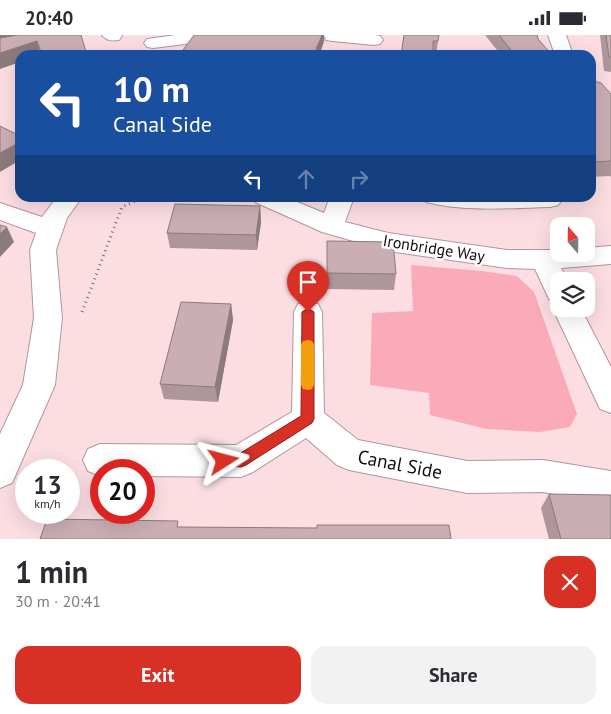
<!DOCTYPE html>
<meta charset="utf-8">
<style>
body{margin:0;font-family:"PT Sans",sans-serif;background:#f2f2f3;color:#2b2b33;height:100vh;display:flex;flex-direction:column;font-size:19px;white-space:nowrap}
*{box-sizing:border-box;margin:0}
p{font-size:16px;color:#7c7c81}
.icon{flex:none;width:28px;height:28px;fill:none;stroke:currentColor;stroke-width:2;stroke-linecap:round;stroke-linejoin:round}
.map{position:relative;height:504px;overflow:hidden}
.details{display:flex;flex-direction:column;background:#fff;flex:1}
.details>*{flex:none}
.top-card{position:absolute;left:15px;top:15px;width:581px;height:152px;border-radius:15px;box-shadow:0 5px 20px #0002;background:#1a4fa0;color:#fff;overflow:hidden}
.needle{width:32px;rotate:340deg}
.fabs{position:absolute;left:550px;top:182px;display:grid;gap:10px}
.fabs a{display:grid;place-items:center;width:45px;height:45px;border-radius:10px;background:#fff;box-shadow:0 5px 20px #0002;font-size:25px}
.speed{position:absolute;left:15px;top:424px;display:flex;gap:10px;font-size:25px;font-weight:700;text-align:center}
.speed>*{display:grid;place-content:center;width:65px;height:65px;border-radius:50%;background:#fff;box-shadow:0 5px 20px #0002;line-height:1}
.speed small{font-size:12px;font-weight:400}
.speed .limit{border:8px solid #d22;background:#fff;color:#111}
.pin{position:absolute;display:grid;place-items:center;width:42px;height:42px;color:#fff;margin:-51px -21px;border-radius:50% 50% 50% 0;rotate:-45deg;box-shadow:0 0 5px #0007}
.pin .icon{rotate:45deg}
.me{position:absolute;width:55px;margin:-28px;rotate:81deg;stroke-linejoin:round;filter:drop-shadow(0 0 4px #0008)}
.turn{display:flex;align-items:center;gap:18px;height:105px;padding:0 15px;font-size:22px}
.turn .icon{width:65px;height:65px;stroke-width:2.5}
.turn b{display:block;font-size:35px;line-height:42px}
.lanes{display:flex;align-items:center;height:48px;padding:0 15px;background:#0003;justify-content:center;gap:25px;direction:ltr}
.lanes .off{opacity:.35}
.round{display:grid;place-items:center;flex:none;width:52px;height:52px;border-radius:15px;background:#f2f2f3}
.overview{display:flex;align-items:center;justify-content:space-between;height:85px;padding:0 15px}
h1{font-size:30px;font-weight:800;line-height:38px}
.action{display:flex;gap:10px;margin-top:auto;padding:10px 15px}
.action a{flex:1;height:58px;border-radius:15px;background:#d93025;color:#fff;font-size:20px;font-weight:800;line-height:58px;text-align:center}
.action a+a{background:#f2f2f3;color:#2b2b33}
.status{display:flex;justify-content:space-between;align-items:center;height:35px;padding:0 25px;background:#fff;direction:ltr}
.status svg{height:14px;fill:currentColor}
.map>svg:first-child{display:block}
.green{fill:#fbaaba}
.lines{fill:none;stroke-linecap:round;stroke-linejoin:round}
.minor-casing{stroke:#b2969b;stroke-width:2}
.path{stroke:#816e71;stroke-width:3;stroke-dasharray:1 4;stroke-linecap:butt}
.minor{fill:#fff;fill-rule:evenodd}
.wall{fill:#ae969a}
.shaded-wall{fill:#8d7a7d}
.building{fill:#caaeb3;stroke:#8d7a7d}
.route{fill:#d93025;stroke:#8d1f18}
.slow{fill:#f59e0b}
.labels{text-anchor:middle;stroke-width:5;stroke-linejoin:round;paint-order:stroke}
.street-label{font-size:16px;fill:#150c0e;stroke:#fff}
.near-street-label{font-size:19px;fill:#150c0e;stroke:#fff}
</style>
<div class="status"><b>20:40</b><svg viewBox="0 0 49 12"><path d="M0 12V9h3v3zM5 12V6h3v6zM10 12V3h3v9zM15 12V0h3v12zM26 1h20v11H26zM47 4h2v5h-2z"/></svg></div>
<div class="map">
<svg width="611" height="504" viewBox="0 0 611 504">
<rect width="100%" height="100%" fill="#fbdde2"/>
<path class="green" d="M411,230l71,6 35,5 17,16 43,122 -7,13 -30,5 -53,-3 -57,-14 -1,-22 -59,-8 2,-72 41,-2z"/>
<g class="lines">
<g class="minor-casing">
<path id="minor" d="M102,0h19l1,1 -3,4c-7,1 -12,1 -17,-5z
M176,0h59l2,3 -3,4 -6,1 -18,-2 -57,7 -6,-1 -3,-4 3,-4z
M324,0h51l5,1 3,4 -3,4 -6,1 -42,-4 -6,-1z
M548,0h18l7,20h-18z
M57,162h25l-15,21 -11,32 6,68 -7,67 -43,98 -12,5v-54l23,-49 11,-67 -4,-68 6,-17 -36,-13v-17l42,14z
M251,162h34l39,16 6,-16h24l-9,25 43,11 119,17h52v4h27v-6l25,-2v18l-50,4 7,13h-9v28h22l30,58v46l-11,-4 -47,-100 4,-8 -8,-2 -14,-30 -28,-1 -119,-17 -66,-19 -67,-30z
M422,162h138l2,3 -4,5 -8,2c-40,1 -85,5 -124,-5z
M308,266l10,3 4,8 2,101 34,27 109,21 76,-1 68,11v34l-68,-13 -76,1 -118,-23 -12,-5 -31,-27 -53,34 -12,5 -97,-1v-6h-43l-1,6 -12,-5 -5,-11 5,-11 12,-5 136,1 56,-33 2,-100 4,-8z"/>
</g>
<path class="path" d="M82,277l40,-105 23,-10"/>
<use href="#minor" class="minor"/>
</g>
<path class="wall" d="M404,0l34,6 -2,14h-35z
M485,0h52l1,4 14,16h-51z
M600,0h11v37l-7,-1z
M324,6l-3,10v4h-137l-1,-5z
M591,39l3,7 17,13v83l-1,-1 -19,1z
M260,171l1,16 -4,28 -87,-2 -3,-15z
M327,206l69,33 -2,16 -67,-1z
M231,269l2,16 -15,82 -54,-3 -4,-15z
M549,459l62,45h-62l-8,-31z"/>
<path class="shaded-wall" d="M0,0h22l-22,5z
M322,0h2v6l-5,14 -3,-6z
M37,6l4,13 -21,1v7l-20,7v-16z
M20,107v18l-20,12v-19z
M260,171l1,16 -4,28 -1,-15z
M7,192l7,15 -14,15v-23z
M231,269l2,16 -15,82 -3,-15z"/>
<path class="building" d="M18,0h63l6,20h-45l-5,-14 -37,12v-15z
M194,0h128l-6,14 5,2 -1,4h-79l-58,-5z
M404,0h35l-1,6h-5v14h-32z
M499,0h38l1,4 14,16h-37z
M606,0h5v22h-2z
M591,39l3,3v4l7,2 10,11v67l-18,1 -2,-3z
M0,91l20,10v6l-20,11z
M175,169l85,2 -4,29 -89,-2z
M0,190l7,2 -7,7z
M327,206l66,1 3,32 -69,-1z
M181,267l50,2 -16,83 -55,-3z
M549,459l62,1v44h-50z
M47,484l131,2 -1,6 140,1v-3h132l2,14h-411z"/>
<path class="route" d="M308,273l6,4v107l-2,4 -66,42 -5,2 -23,-2 -2,-4 2,-5 21,-2 62,-38 1,-104z"/>
<path class="slow" d="M308,305l4,1 2,3v41l-2,4 -4,1 -5,-1 -2,-4v-41l2,-3z"/>
<g class="labels">
<g class="street-label">
<text transform="translate(434 213) rotate(9)" y="6">Ironbridge Way</text>
</g>
<g class="near-street-label">
<text transform="translate(400 429) rotate(11)" y="7">Canal Side</text>
</g>
</g>
</svg>
<div class="fabs">
<a><svg class="needle" viewBox="-14 -14 28 28"><path d="M0-13l5 13h-10z" fill="#e53935"/><path d="M0 13l5-13h-10z" fill="#7c7c81"/></svg></a>
<a><svg class="icon" aria-label="layers" viewBox="0 0 24 24"><path d="M12 4l9 5-9 5-9-5zM3 14l9 5 9-5"/></svg></a>
</div>
<div class="speed"><div>13<small>km/h</small></div><div class="limit">20</div></div>
<div class="pin" style="left:308px;top:277px;background:#d93025"><svg class="icon" aria-label="arrive" viewBox="0 0 24 24"><path d="M6 21V4h12l-3 4 3 4H6"/></svg></div>
<svg class="me" style="left:224px;top:426px" viewBox="-20 -20 40 40"><path d="M0-17L14 15 0 8-14 15z" fill="#d93025" stroke="#fff" stroke-width="4"/></svg>
<div class="top-card">
<div class="turn"><svg class="icon" aria-label="left" viewBox="0 0 24 24"><path d="M17 20v-9H6M10 6l-5 5 5 5"/></svg><div><b>10 m</b>Canal Side</div></div>
<div class="lanes"><svg class="icon" aria-label="left" viewBox="0 0 24 24"><path d="M17 20v-9H6M10 6l-5 5 5 5"/></svg><svg class="icon off" aria-label="ahead" viewBox="0 0 24 24"><path d="M12 20V5M6 11l6-6 6 6"/></svg><svg class="icon off" aria-label="right" viewBox="0 0 24 24"><path d="M7 20v-9h11M14 6l5 5-5 5"/></svg></div>
</div>
</div>
<section class="details">
<div class="overview"><div><h1>1 min</h1><p>30 m · 20:41</p></div><a class="round" style="background:#d93025;color:#fff"><svg class="icon" aria-label="close" viewBox="0 0 24 24"><path d="M6 6l12 12M18 6L6 18"/></svg></a></div>
<div class="action"><a>Exit</a><a>Share</a></div>
</section>
